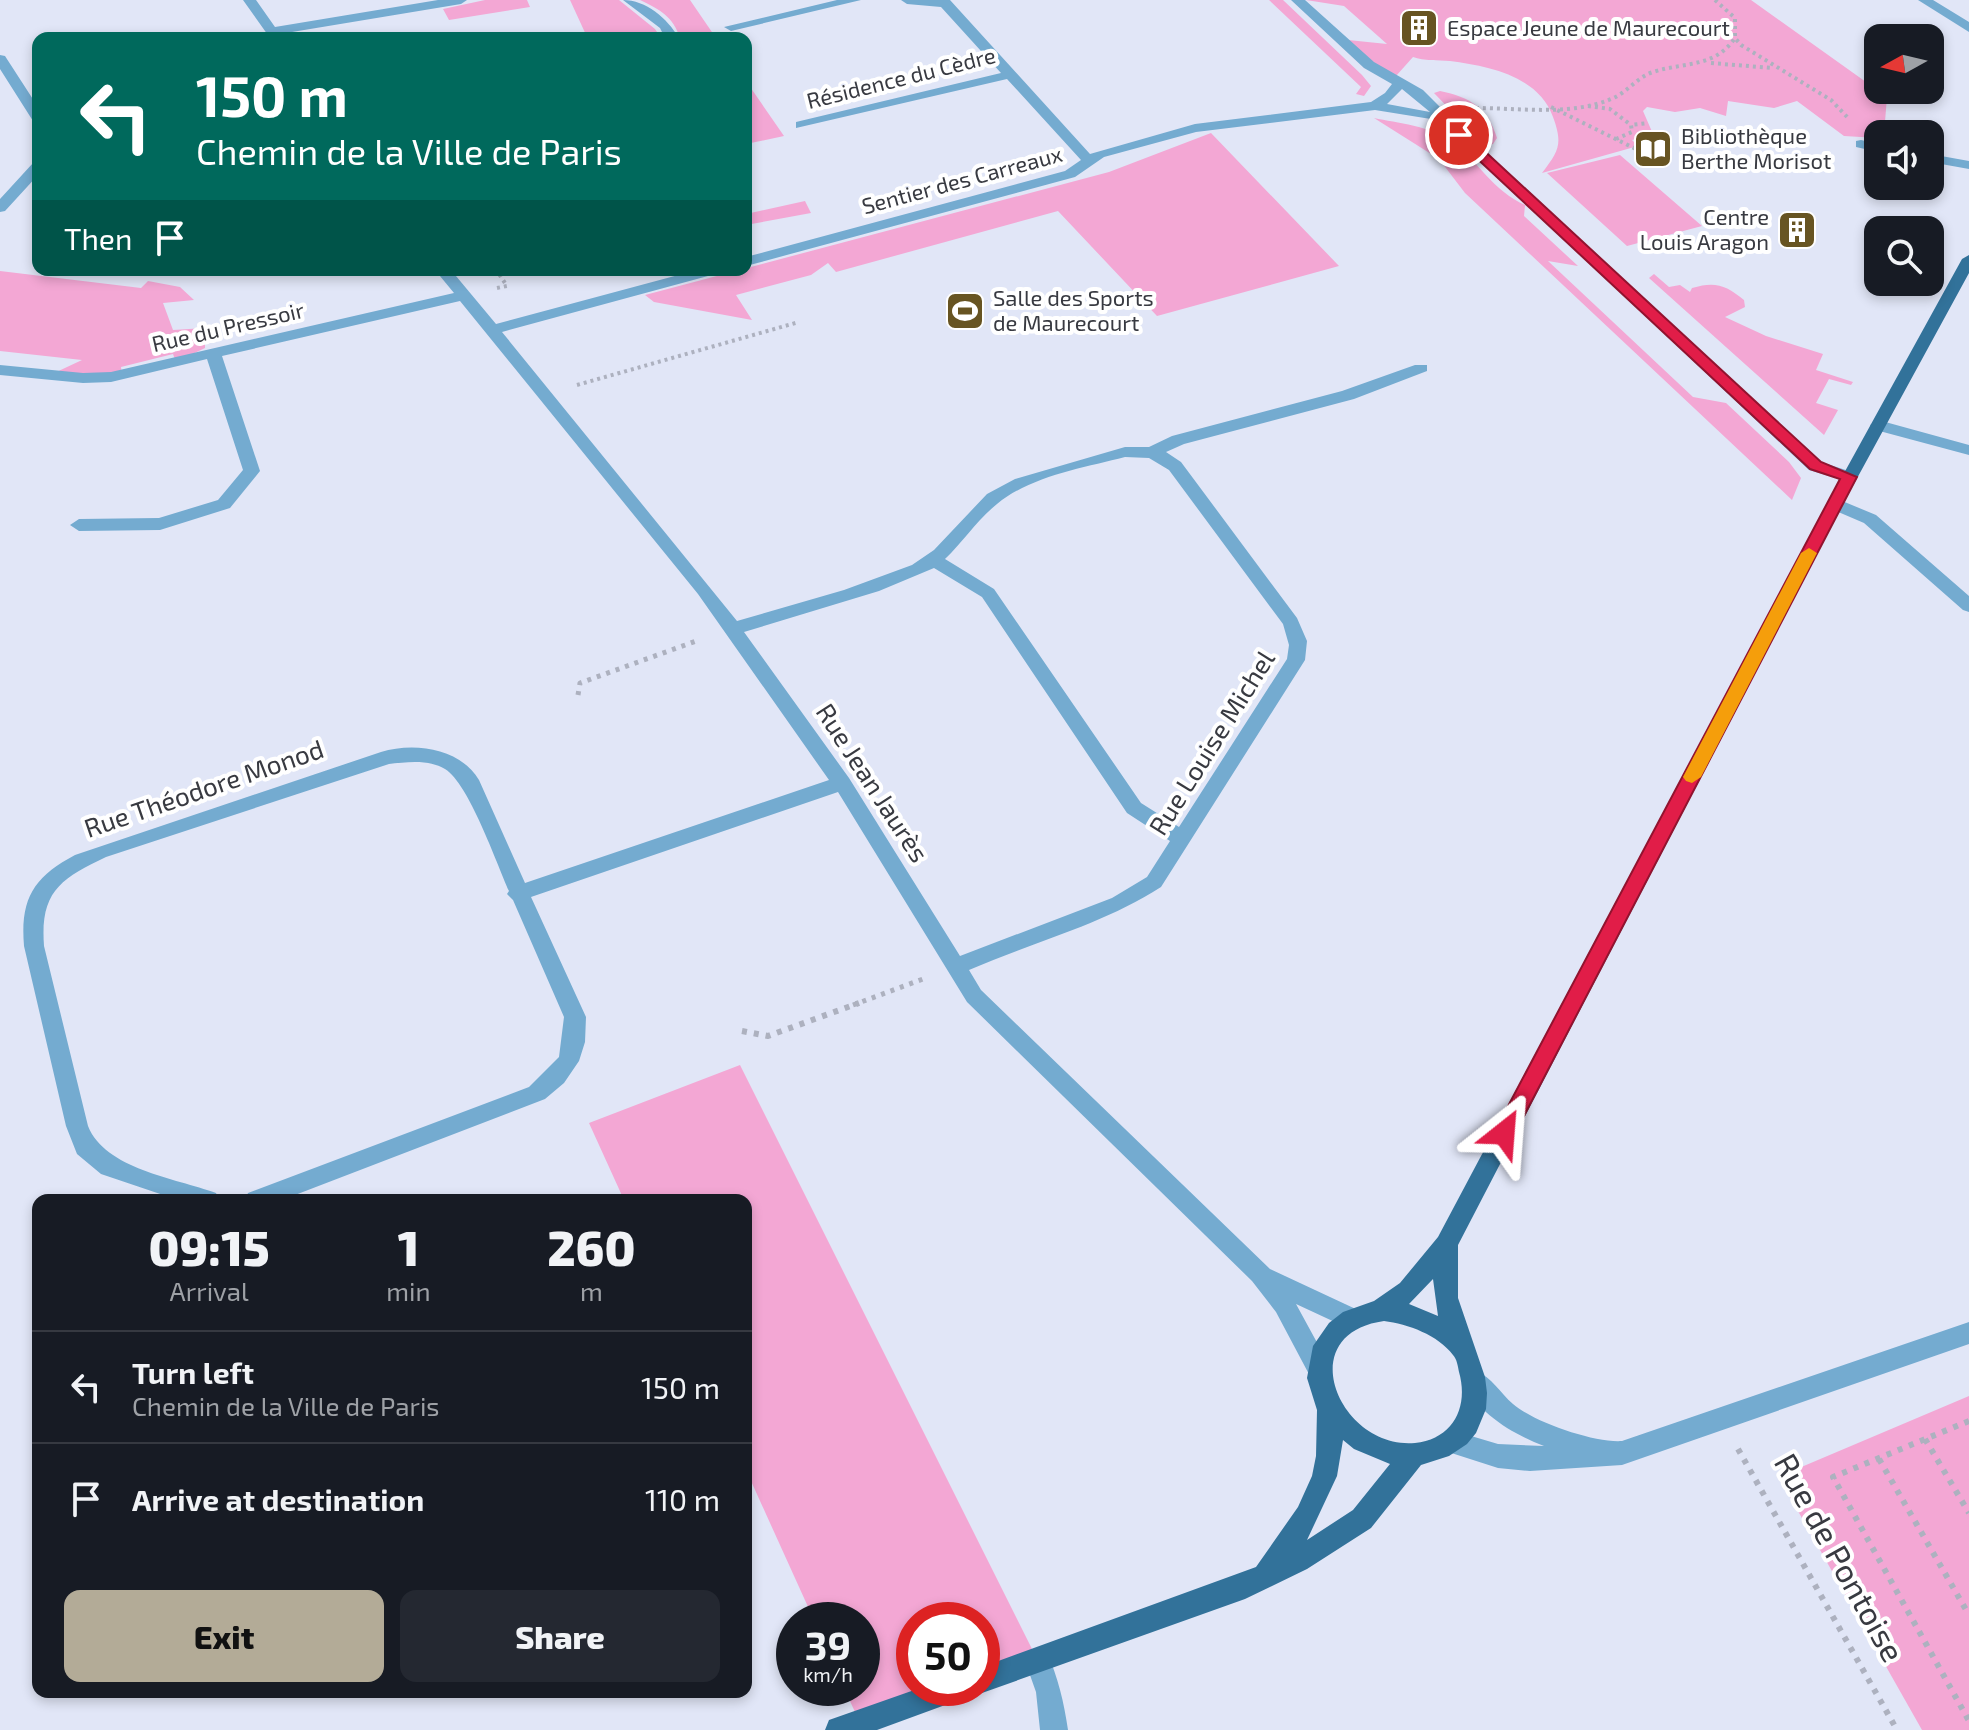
<!DOCTYPE html>
<meta charset="utf-8">
<style>
body{margin:0;font-family:"Exo 2",sans-serif;background:#242831;color:#f1f3f6;height:100vh;display:flex;flex-direction:column;font-size:30px;white-space:nowrap}
*{box-sizing:border-box;margin:0}
p{font-size:26px;color:#9ea1a6}
.icon{flex:none;width:44px;height:44px;fill:none;stroke:currentColor;stroke-width:2;stroke-linecap:round;stroke-linejoin:round}
.map{position:relative;flex:1;overflow:hidden}
.side{position:absolute;left:32px;top:1194px;width:720px;height:504px;display:flex;flex-direction:column;background:#171b24;border-radius:16px;box-shadow:0 4px 12px #0003}
.side>*{flex:none}
.banner{position:absolute;left:32px;top:32px;width:720px;height:244px;border-radius:16px;box-shadow:0 4px 12px #0003;background:#00695c;color:#fff;overflow:hidden}
.needle{width:52px;rotate:262deg}
.tools{position:absolute;left:1864px;top:24px;display:grid;gap:16px}
.tools a{display:grid;place-items:center;width:80px;height:80px;border-radius:16px;background:#171b24;box-shadow:0 4px 12px #0003;font-size:40px}
.speed{position:absolute;left:776px;top:1602px;display:flex;gap:16px;font-size:40px;font-weight:700;text-align:center}
.speed>*{display:grid;place-content:center;width:104px;height:104px;border-radius:50%;background:#171b24;box-shadow:0 4px 12px #0003;line-height:1}
.speed small{font-size:20px;font-weight:400}
.speed .limit{border:12px solid #d22;background:#fff;color:#111}
.pin{position:absolute;display:grid;place-items:center;width:68px;height:68px;color:#fff;margin:-34px;border:4px solid #fff;border-radius:50%;box-shadow:0 2px 8px #0007}
.me{position:absolute;width:88px;margin:-44px;rotate:28deg;stroke-linejoin:round;filter:drop-shadow(0 0 6px #0008)}
.turn{display:flex;align-items:center;gap:28px;height:168px;padding:0 32px;font-size:36px}
.turn .icon{width:104px;height:104px;stroke-width:2.5}
.turn b{display:block;font-size:56px;line-height:68px}
.then{display:flex;align-items:center;height:76px;padding:0 32px;background:#0003;gap:16px;font-size:30px}
.eta{display:flex;justify-content:space-evenly;align-items:center;height:136px;text-align:center}
.eta b{font-size:48px;font-weight:800;line-height:56px}
.button{display:flex;gap:16px;margin-top:auto;padding:16px 32px}
.button a{flex:1;height:92px;border-radius:16px;background:#b3ab97;color:#111;font-size:32px;font-weight:800;line-height:92px;text-align:center}
.button a+a{background:#242831;color:#f1f3f6}
ul{padding:0;list-style:none}
li{display:flex;align-items:center;gap:24px;height:112px;padding:0 32px;border-top:2px solid #363941}
li div{flex:1}
li b{display:block;font-size:30px}
li em{font-style:normal}
.map>svg:first-child{display:block}
.green{fill:#f3a7d4}
.lines{fill:none;stroke-linecap:round;stroke-linejoin:round}
.path-far2{stroke:#adb1bf;stroke-width:4;stroke-dasharray:3 4;stroke-linecap:butt}
.path-far1{stroke:#adb1bf;stroke-width:5;stroke-dasharray:4 6;stroke-linecap:butt}
.path{stroke:#adb1bf;stroke-width:6;stroke-dasharray:5 7;stroke-linecap:butt}
.minor{fill:#74abd0;fill-rule:evenodd}
.major{fill:#32729a;fill-rule:evenodd}
.route{fill:#e11d48;stroke:#92132f;stroke-width:2}
.slow{fill:#f59e0b}
.labels{text-anchor:middle;stroke-width:8;stroke-linejoin:round;paint-order:stroke}
.far-poi-label{font-size:22px;fill:#383a41;stroke:#fff;text-anchor:start}
.far-street-label{font-size:22px;fill:#383a41;stroke:#fff}
.street-label{font-size:26px;fill:#383a41;stroke:#fff}
.near-street-label{font-size:32px;fill:#383a41;stroke:#fff}
</style>
<div class="map">
<svg width="1969" height="1730" viewBox="0 0 1969 1730">
<rect width="100%" height="100%" fill="#e1e6f7"/>
<path class="green" d="M485,0h42l3,7 -81,13 -6,-11z
M570,0h49l36,29 6,9h-39l-3,-6 -32,5z
M640,0h50l26,38h-36c-7,-22 -20,-28 -40,-38z
M1269,0h14l79,75 9,11 -7,10 -8,-2 5,-7z
M1306,0h445l136,97 -3,37h-6v4l-34,-2 -47,-35 -23,7 -46,-7 -2,15 -26,-8 -25,4 -28,-5 -4,4 10,23 -21,6 6,6 -96,27c17,-22 21,-29 11,-56 -14,-41 -65,-51 -103,-56 -12,-1 -26,0 -37,-4l-17,19 -11,-4 -37,-32 39,4 -43,-38z
M746,81l38,55 -38,8z
M1440,91c30,6 48,17 57,47l-4,6 -8,2 -51,-53z
M1374,118c23,5 57,8 77,23 28,21 42,50 74,64l-1,11 54,50 -30,-5 145,136 33,6 63,59 12,16 -9,22 -327,-307 -26,-34z
M1211,133l128,133 -182,50 -99,-105 -222,61 -8,-9 -17,12 -75,20 16,25 -98,-18 -9,-7 464,-123z
M1620,155l82,71 -75,20 -80,-73z
M805,201l6,12 -65,12v-11z
M0,271l141,17 7,-7 32,6 14,13 -31,3 10,27 32,-2v20l-29,14 -3,-8 -52,13 1,8h-72l32,-15 -82,-9z
M1654,274l15,13 11,-2 10,7 2,-4c23,-7 34,-3 52,12l1,7 -20,10 41,19 57,18 -7,16 37,12 -2,3 -22,-6 -13,24 22,7 -14,25 -175,-157z
M740,1065l298,596 -56,19v-60h-68v68h44l-98,35 -16,-35h18v-68h-48l-68,-150v-270h-122l-35,-77z
M1969,1396v334h-47l-132,-233 9,-29z"/>
<g class="lines">
<path class="path-far2" d="M1715,0l20,18v20l6,7 90,55 18,19
M1711,63l61,5
M1588,106l22,3 21,16
M1551,107l101,50
M1476,108c42,0 96,8 135,-9 16,-6 26,-22 42,-27 30,-10 62,-4 82,-34
M1616,139l16,-7 -1,-7 17,-2
M497,288l10,-2 -8,-12 22,-4
M577,385l222,-63"/>
<path class="path-far1" d="M578,695l2,-12 119,-43
M853,1005l70,-26"/>
<path class="path" d="M742,1031l26,5 91,-33
M1969,1421l-136,56 136,244
M1925,1439l44,74
M1738,1449l159,281
M1879,1459l90,156"/>
<path class="minor" d="M243,0h13l19,27 163,-27h29l-6,4 -181,30 4,4h-14z
M623,0c23,0 44,18 56,38h-14l-5,-10z
M837,0h24l-130,31 -7,-4z
M901,0h49l140,154 105,-30 176,-22 14,-9 7,-9 -28,-16 -73,-68h14l69,62 49,28 64,64 334,308 34,11 2,4 -8,5 -40,-12 -372,-350 -62,-10 -179,22 -92,25 -29,20 -329,89v-9l319,-86 16,-11 -74,-81 -211,49v-6l205,-49 -60,-66 -34,-3zM1402,89l28,23 -43,-8z
M1918,0h15l36,22v10z
M0,55l5,1 33,51v15l-5,-1 -33,-52z
M1861,140l17,4v8l-22,-5v-6z
M1930,154l39,7v8l-39,-7z
M38,162v13l-33,36 -5,1v-13l33,-36z
M435,270h16l45,54 201,-54h25l-3,3 -217,59 235,289 107,-31 68,-25 22,-15 53,-56 28,-15 110,-32h24l23,-11 170,-45 73,-26h12v6l-73,28 -170,45 -18,8 15,10 116,156 10,23 -2,19 -144,227c-59,38 -128,55 -192,83l12,20 289,279 90,42 4,8 -4,8 -8,3 -56,-26 36,66 -3,8 -9,3 -9,-3 -35,-66 -24,-31 -285,-279 -129,-210 -307,105 55,120 -1,25 -6,19 -15,22 -19,16 -263,101h-37l3,-7 281,-106 30,-30 5,-40 -51,-117 -6,-6 2,-3c-13,-29 -40,-107 -64,-122 -17,-10 -38,-7 -56,-5l-283,93c-46,22 -66,35 -62,89l44,180c17,43 87,52 128,67l3,7h-41l-77,-26 -24,-20 -11,-28 -42,-180c-4,-48 10,-69 51,-91l306,-103c33,-10 79,-4 98,28l46,103 304,-103 -131,-186 -238,-293 -238,55 38,115 -30,37 -70,22 -81,1 -9,-6 9,-6 80,-1 59,-18 25,-30 -36,-111 -96,23 -28,1 -83,-8v-10l83,8 28,-1 343,-79zM1125,457l24,1 20,12 114,154 6,21 -2,14 -108,168 -38,-24 -147,-214 -49,-30c18,-17 32,-39 52,-55 34,-28 86,-36 128,-47zM934,568l48,29 145,216 43,28 -23,36 -35,21 -152,58 -111,-178 -105,-146 135,-41z
M1878,420l91,25v10l-97,-26 -2,-4z
M1835,498l41,17 93,81v16l-6,-2 -99,-87 -35,-15 -2,-4z
M1969,1322v22l-347,121 -92,6 -32,-3 -56,-18 -3,-8 3,-8 9,-4 47,14 46,2c-31,-12 -66,-32 -80,-64l3,-8 9,-3c16,6 24,22 37,33 22,19 82,39 109,37z
M1038,1648l9,4c11,26 17,50 21,78h-28l-4,-38 -11,-31 4,-9z"/>
<path class="major" d="M1969,255v18l-126,231 -385,741v53l27,79 2,16 -1,16 -10,24 -9,11 -18,12 -28,9 -50,63 -64,41 -62,30 -263,94 -9,-4 9,-1v-21l274,-100 42,-60 14,-31 4,-20 1,-46 -10,-32 6,-32 16,-23 14,-11 31,-11 26,-18 38,-46 389,-733 135,-245zM1433,1279l5,37 -29,-12zM1384,1321c24,3 54,14 69,34 4,4 5,12 6,17 10,35 -6,67 -44,71 -75,7 -125,-109 -31,-122zM1343,1440l11,9 36,15 -37,46 -46,30 30,-64z
M920,1688h51l-4,9 -90,33h-52l4,-10z"/>
</g>
<path class="route" d="M1455,132h9l357,330 36,15 -345,662 -8,2 -7,-2 -3,-6 3,-6 343,-648 -30,-10 -355,-331z"/>
<path class="slow" d="M1809,548l8,5 -116,224 -9,6 -6,-2 -3,-4 118,-224z"/>
<defs>
<g id="building-square" transform="scale(2)"><rect x="-9" y="-9" width="18" height="18" rx="4" fill="#675422" stroke="#fff"/><path d="M-4-6H4V6H1V3H-1V6H-4ZM-2.5-4.3h1.7v1.8h-1.7ZM.8-4.3h1.7v1.8H.8ZM-2.5-1h1.7V.8h-1.7ZM.8-1h1.7V.8H.8Z" fill="#fff"/></g>
<g id="library-square" transform="scale(2)"><rect x="-9" y="-9" width="18" height="18" rx="4" fill="#675422" stroke="#fff"/><path d="M-6-4Q-3-5.5-.7-3.5V5Q-3 3-6 4ZM6-4Q3-5.5 .7-3.5V5Q3 3 6 4Z" fill="#fff"/></g>
<g id="stadium-square" transform="scale(2)"><rect x="-9" y="-9" width="18" height="18" rx="4" fill="#675422" stroke="#fff"/><path d="M0-5a6.5 5 0 1 0 0 10a6.5 5 0 1 0 0-10ZM-3.5-1.8h7v3.6h-7Z" fill="#fff"/></g>
</defs>
<g fill-rule="evenodd">
<use href="#building-square" x="1419" y="28"/>
<use href="#library-square" x="1653" y="149"/>
<use href="#building-square" x="1797" y="230"/>
<use href="#stadium-square" x="965" y="311"/>
</g>
<g class="labels">
<g class="far-poi-label">
<text x="1447" y="36">Espace Jeune de Maurecourt</text>
<text x="1681" y="144">Bibliothèque<tspan x="1681" dy="25">Berthe Morisot</tspan></text>
<text x="1769" y="225" text-anchor="end">Centre<tspan x="1769" dy="25">Louis Aragon</tspan></text>
<text x="993" y="306">Salle des Sports<tspan x="993" dy="25">de Maurecourt</tspan></text>
</g>
<g class="far-street-label">
<text transform="translate(901 78) rotate(-14)" y="8">Résidence du Cèdre</text>
<text transform="translate(962 180) rotate(-15)" y="8">Sentier des Carreaux</text>
<text transform="translate(228 327) rotate(-13)" y="8">Rue du Pressoir</text>
</g>
<g class="street-label">
<text transform="translate(1212 743) rotate(-58)" y="9">Rue Louise Michel</text>
<text transform="translate(872 783) rotate(57)" y="9">Rue Jean Jaurès</text>
<text transform="translate(204 789) rotate(-19)" y="9">Rue Théodore Monod</text>
</g>
<g class="near-street-label">
<text transform="translate(1839 1558) rotate(61)" y="11">Rue de Pontoise</text>
</g>
</g>
</svg>
<div class="tools">
<a><svg class="needle" viewBox="-14 -14 28 28"><path d="M0-13l5 13h-10z" fill="#e53935"/><path d="M0 13l5-13h-10z" fill="#9ea1a6"/></svg></a>
<a><svg class="icon" aria-label="sound" viewBox="0 0 24 24"><path d="M4 9h4l5-4v14l-5-4H4zM17 9q2 3 0 6"/></svg></a>
<a><svg class="icon" aria-label="search" viewBox="0 0 24 24"><circle cx="10" cy="10" r="6"/><path d="M15 15l6 6"/></svg></a>
</div>
<div class="speed"><div>39<small>km/h</small></div><div class="limit">50</div></div>
<div class="pin" style="left:1459px;top:135px;background:#d93025"><svg class="icon" aria-label="arrive" viewBox="0 0 24 24"><path d="M6 21V4h12l-3 4 3 4H6"/></svg></div>
<svg class="me" style="left:1504px;top:1133px" viewBox="-20 -20 40 40"><path d="M0-17L14 15 0 8-14 15z" fill="#e11d48" stroke="#fff" stroke-width="4"/></svg>
<div class="banner">
<div class="turn"><svg class="icon" aria-label="left" viewBox="0 0 24 24"><path d="M17 20v-9H6M10 6l-5 5 5 5"/></svg><div><b>150 m</b>Chemin de la Ville de Paris</div></div>
<div class="then">Then<svg class="icon" aria-label="arrive" viewBox="0 0 24 24"><path d="M6 21V4h12l-3 4 3 4H6"/></svg></div>
</div>
<section class="side">
<div class="eta">
<div><b>09:15</b><p>Arrival</p></div>
<div><b>1</b><p>min</p></div>
<div><b>260</b><p>m</p></div>
</div>
<ul>
<li><svg class="icon" aria-label="left" viewBox="0 0 24 24"><path d="M17 20v-9H6M10 6l-5 5 5 5"/></svg><div><b>Turn left</b><p>Chemin de la Ville de Paris</p></div><em>150 m</em></li>
<li><svg class="icon" aria-label="arrive" viewBox="0 0 24 24"><path d="M6 21V4h12l-3 4 3 4H6"/></svg><div><b>Arrive at destination</b></div><em>110 m</em></li>
</ul>
<div class="button"><a>Exit</a><a>Share</a></div>
</section>
</div>
